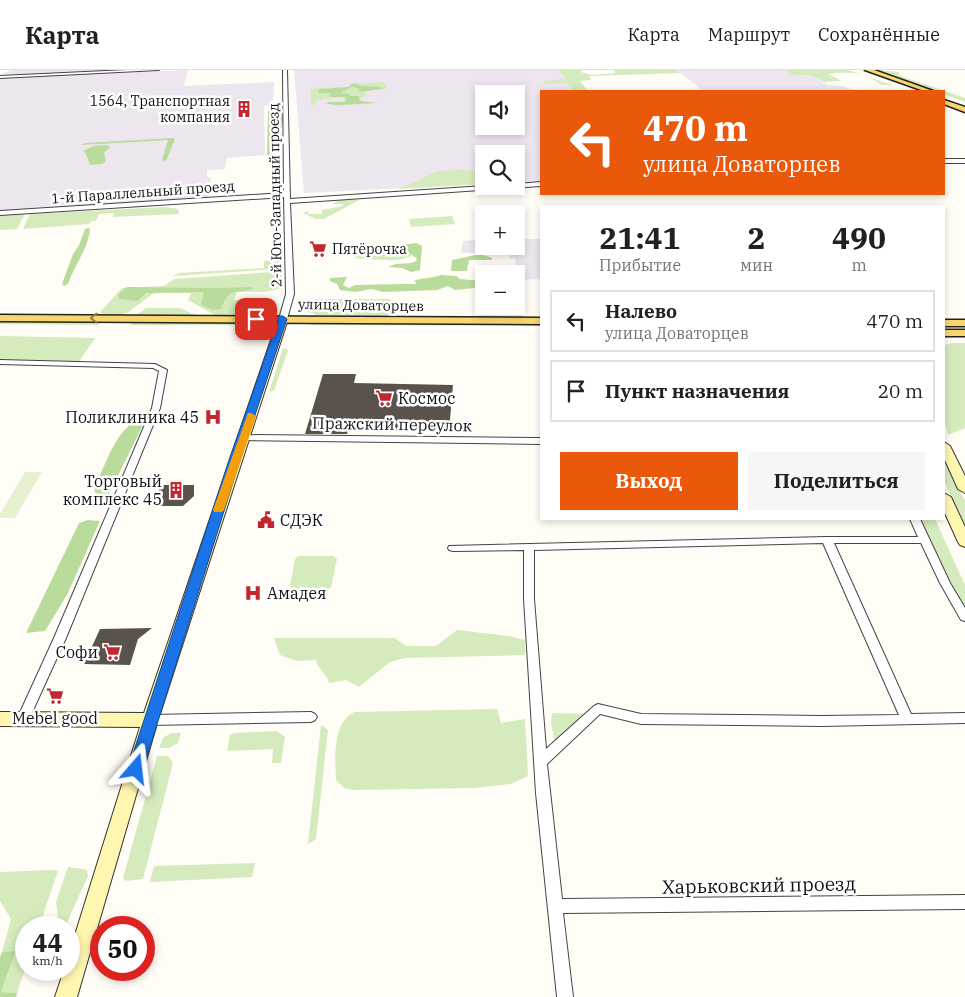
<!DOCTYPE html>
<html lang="ru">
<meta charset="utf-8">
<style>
body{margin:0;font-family:"IBM Plex Serif",serif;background:#f6f6f6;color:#202124;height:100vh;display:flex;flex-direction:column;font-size:19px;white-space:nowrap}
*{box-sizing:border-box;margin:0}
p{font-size:16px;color:#757577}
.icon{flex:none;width:28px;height:28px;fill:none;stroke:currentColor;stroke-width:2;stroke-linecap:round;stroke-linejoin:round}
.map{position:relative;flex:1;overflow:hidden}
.side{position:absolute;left:540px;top:135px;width:405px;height:315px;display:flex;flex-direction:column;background:#fff;border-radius:0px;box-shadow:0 2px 8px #0003}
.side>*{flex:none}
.top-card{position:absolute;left:540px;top:20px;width:405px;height:105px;border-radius:0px;box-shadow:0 2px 8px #0003;background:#ea580c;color:#fff;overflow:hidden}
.fabs{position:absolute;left:475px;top:15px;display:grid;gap:10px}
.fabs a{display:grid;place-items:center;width:50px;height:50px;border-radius:0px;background:#fff;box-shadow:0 2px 8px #0003;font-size:25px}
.speed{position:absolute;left:15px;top:846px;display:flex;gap:10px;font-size:25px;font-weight:700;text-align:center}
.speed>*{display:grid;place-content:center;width:65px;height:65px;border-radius:50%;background:#fff;box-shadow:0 2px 8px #0003;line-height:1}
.speed small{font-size:12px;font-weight:400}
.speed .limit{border:8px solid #d22;background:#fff;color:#111}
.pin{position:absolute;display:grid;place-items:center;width:42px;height:42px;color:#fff;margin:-21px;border-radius:10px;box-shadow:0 2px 8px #0006}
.me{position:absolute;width:55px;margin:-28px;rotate:17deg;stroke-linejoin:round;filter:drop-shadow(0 0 4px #0008)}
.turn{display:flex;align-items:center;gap:18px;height:105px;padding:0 20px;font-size:22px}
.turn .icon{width:65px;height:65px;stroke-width:2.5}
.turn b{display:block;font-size:35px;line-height:42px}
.eta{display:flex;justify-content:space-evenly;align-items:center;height:85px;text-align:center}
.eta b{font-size:30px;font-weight:800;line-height:35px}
.action{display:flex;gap:10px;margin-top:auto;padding:10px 20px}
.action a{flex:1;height:58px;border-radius:0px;background:#ea580c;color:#fff;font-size:20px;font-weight:800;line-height:58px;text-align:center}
.action a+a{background:#f6f6f6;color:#202124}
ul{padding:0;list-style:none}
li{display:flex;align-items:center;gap:15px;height:62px;margin:0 10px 8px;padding:0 10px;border:2px solid #e0e0e0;border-radius:0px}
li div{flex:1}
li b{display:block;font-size:19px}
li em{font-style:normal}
header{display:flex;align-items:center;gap:30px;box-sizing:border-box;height:70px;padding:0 25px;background:#fff;border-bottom:1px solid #e0e0e0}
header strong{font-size:24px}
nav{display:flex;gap:28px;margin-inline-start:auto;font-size:18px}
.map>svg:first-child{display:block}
.industrial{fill:#eee6ef;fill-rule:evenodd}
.green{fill:#d5ebbd}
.forest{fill:#b9dc9c}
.pitch{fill:#e6f2cf}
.building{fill:#5a524d}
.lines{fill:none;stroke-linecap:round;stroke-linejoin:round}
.street-casing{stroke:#444;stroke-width:2}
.secondary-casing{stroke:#333;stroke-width:2}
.primary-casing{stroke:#222;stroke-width:3}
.street{fill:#fff;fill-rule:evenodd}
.secondary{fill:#fff6b0;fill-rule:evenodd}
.primary{fill:#f9d66b;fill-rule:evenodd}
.oneway{stroke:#917d42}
.route{fill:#1a73e8;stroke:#114b97}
.slow{fill:#f59e0b}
.labels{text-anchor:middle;stroke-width:5;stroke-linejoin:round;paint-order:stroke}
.far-poi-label{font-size:14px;fill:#111;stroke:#fff;text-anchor:end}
.far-street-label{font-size:14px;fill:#111;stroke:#fff}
.poi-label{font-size:16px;fill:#111;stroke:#fff;text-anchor:start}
.street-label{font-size:16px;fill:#111;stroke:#fff}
.near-street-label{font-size:19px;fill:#111;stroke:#fff}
</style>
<header>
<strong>Карта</strong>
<nav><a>Карта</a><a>Маршрут</a><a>Сохранённые</a></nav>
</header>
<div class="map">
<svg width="965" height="927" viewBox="0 0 965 927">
<rect width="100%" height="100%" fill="#fffdf5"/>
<path class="industrial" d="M13,0h125l-116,6 -22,-2z
M188,0l-4,16 90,-4 -1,19 -2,4 -7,1 1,49 -38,3 -2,11 -18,1v6l4,2 -3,21 -208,13v-134z
M294,0h275l17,21h-45v90l-25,1v-28h-32v30l-180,9zM484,24h32v32h-32z
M677,0h107l11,6 14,-1 19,10 15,1 11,5h-151z
M484,169v7h32v-7h25v40l-18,1v-11h-7l-1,-10 -6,-1v-5h-48l2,-12z"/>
<path class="green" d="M558,0h24l-1,2 11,3 23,-2 -1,-3h63l3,3 -91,3 2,4 -11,1 8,10h-21h5l-5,-8 -22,1 -2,-3 23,-2z
M784,0h64l44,15h-11c-15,-13 -34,-14 -53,-11l14,7 -18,1 -15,-7 -14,1z
M876,0l22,2 2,2 -2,1 67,23v4l-21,-8v-3h-7z
M384,12l3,7 -22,1 2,6 -6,1 1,4 17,2 -45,3 -1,-4 12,-1 -2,-4 -25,3 -4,5 -2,1 -2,-16 5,-2 35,-1 -1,-3z
M271,86l9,1 1,34 -10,4z
M464,99l1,2 19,-2v15l-85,5 37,-17z
M343,129l16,1 -35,19h-8l-13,-6 5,-2v3h14v-4l21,-4 -1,-2h-9v-1z
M165,137l13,2 1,5 -66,3 1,-4 -15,1 -3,7h-5l-2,3 -66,5 7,-15z
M25,144l-8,15 -17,1v-15z
M452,146l3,8 -44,3 -2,-8z
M271,177h9l1,19 -4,3 -104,7 6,-3 85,-5v-7l8,-1z
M405,180l9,3c-8,11 -39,6 -52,6l-6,-1 -2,-3z
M273,202l9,2v13c-13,7 -31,4 -45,5l-3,8 19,-1 -1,4h19l-27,13 -29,-1 -27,-15 3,-7h-37l-27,20 -8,2h-16l-3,-3 22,-24 42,-2 10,-7z
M299,229h92l-4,18 -71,-2 -15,-7z
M146,238h34l15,7 -60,1z
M0,251h99l1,1 -3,3 -97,-1z
M132,252h105l1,1 -2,2h-105z
M311,252l230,1v3l-231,-1z
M0,266l95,2 -16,24 -79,-2z
M952,273h13v85l-17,7 -4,-16v-72l1,-2z
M283,278l5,2 -14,41 -5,1z
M944,390l21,41v25l-21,-45z
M919,449h16l30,66v22l-17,-26z
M298,486h35l4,3 -6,28 -8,5 -31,-2 -2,-4 5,-27z
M457,560l52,6 16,4v15l-120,3 -15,4 -31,25 -13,-7 -17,3c-2,-10 -12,-14 -13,-23l-19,1 -17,-6 -6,-17h121l11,8h30z
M497,639l4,14 24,-4 3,57 -17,8 -37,4 -121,2 -9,-2 -8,-8c-1,-22 -4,-56 18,-68z
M552,643l35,1 -32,30 -4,-22z
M321,655l7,5 -12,109 -8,5z
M277,661l8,6 -4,26h-9l1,-14 -46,2 3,-16 4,-2z
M171,663h10l-3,10 -9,5h-10l4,-10z
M157,686h11l5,7 -30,116 -17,2 -3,-3z
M255,793l-3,14 -102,5 4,-16z
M68,797l19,3 1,6 -23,51h-6l-3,-25z
M52,800l6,1 -19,56 -13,1v38l-9,27 -16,-1 15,-40h-14l9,-33 -11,-18v-29z"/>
<path class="forest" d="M354,13l8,3 20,1v2c-8,0 -16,3 -24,3l2,-3 -8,-2 -12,6 8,1 2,2h9l1,5 16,2 -38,2 -10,-1 -1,-2h18l1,-5h-15l-2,-1 2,-3h-13l1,-4 29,-2z
M271,40l12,2v12l-3,1 2,2 -2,3 2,8 -4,4 4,3 -7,2 -2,7 -6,1 1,-44z
M172,68l3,1 -9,22 -4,-1 6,-20 -87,5 5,-2z
M107,75l3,2 -6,6 2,8 -4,3 -12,1 -4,-11 -3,-3 11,-5z
M90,158c-1,20 -16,38 -22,56l-4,2 -2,-2 11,-30 6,-9 6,-16z
M416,173l6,3 -2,24 -9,2 -9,-4 -13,-1c8,-6 18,-1 27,-6l1,-2 -7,-6 -12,-4 2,-4z
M480,184l12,4v2h-23l-2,11h-16l1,-11z
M440,205l17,1 2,3 25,2v6l-29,3 -7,-4 -11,4 -54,2 -12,-3 -16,3 -15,-2 -3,-6 -7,-3v-3l17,-1 -4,8 6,3 6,-3 49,-1h13l-3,-3c8,-4 18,-2 26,-6z
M127,217l87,1 38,-1 2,1c-16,8 -24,-4 -33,21l-8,1 -12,-5 3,-13 -58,1 -8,8 -19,-2 -1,-4z
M147,347l-42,85 -19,6 -2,-6 12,-7 -2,-7c12,-23 24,-68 53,-71z
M88,450l12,1 -32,72 -23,38 -19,2 53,-110z
M16,881l-15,41 16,1 -1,4h-16v-40l2,-5z"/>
<path class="pitch" d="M25,402h17l-27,46h-15v-4z"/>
<path class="building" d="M323,304h33l-2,9 99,2 -4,46 -101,-1 -1,4h-42z
M161,415h33v11l-11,10h-31z
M152,558l-14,11 -8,26 -46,-1 16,-35z"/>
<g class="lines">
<g class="street-casing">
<path id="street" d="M127,0h32l-159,8v-2z
M283,0h4l3,129 194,-13h32v-2l25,-2v4l-251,17 4,91 -7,25 -4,2 -4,-2 7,-25 -2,-97 -284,18v-4l284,-18z
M944,89h21v4h-21z
M0,290l155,4 12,6 -7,38 -94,230 -37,81 -2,3 -4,2 -4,-2 -2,-3 37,-81 98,-230 7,-37 -6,-3 -153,-4z
M243,365l298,3v6l-301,-4 -1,-2z
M910,449h10l30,64 15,25v13l-4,-1 -21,-37 -19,-40h-87l77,171 54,-1v10l-143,3 -181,-2 -41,-10 -53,50 15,135 403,-4v14l-402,4 10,84h-16l-21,-204 -12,-194v-49l-71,1 -4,-1 -1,-2 1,-2 378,-9h91zM823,473l76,172 -77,1 -181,-2 -43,-10 -4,2 -48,43 -12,-150v-49z
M311,642l4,2 2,3 -2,3 -4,2 -161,3 -4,-2 -2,-3 2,-3 4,-2z"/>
</g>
<g class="secondary-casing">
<path id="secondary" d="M283,246l5,3 -130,401 -81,277h-22l9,-27h5v-16l71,-227 -140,-1v-14l144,1 134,-394z
M944,372l6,4 15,30v17l-7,-4 -14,-31z
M944,423l7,4 14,30v20l-5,-2 -2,-3 -14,-31z"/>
</g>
<g class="primary-casing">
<path id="primary" d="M865,0h9l59,21h-9z
M944,30l21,7v5l-21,-8z
M0,245l541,3v6l-541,-3z
M944,250h21v6h-21z
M944,260h21v6h-21z"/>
</g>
<use href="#street" class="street"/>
<use href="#secondary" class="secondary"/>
<use href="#primary" class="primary"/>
</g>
<defs><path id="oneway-chevron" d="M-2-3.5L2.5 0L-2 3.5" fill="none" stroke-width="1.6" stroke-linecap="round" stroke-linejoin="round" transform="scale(1.25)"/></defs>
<use class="oneway" href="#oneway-chevron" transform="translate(94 248) rotate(-179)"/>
<path class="route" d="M256,246h27l4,3 -46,138 -98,312 -2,4 -5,2 -6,-2 -2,-4 102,-312 48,-136h-25v-4z"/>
<path class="slow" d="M248,343h3l5,3 -32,94 -2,2h-8l-1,-2z"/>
<defs>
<g id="building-bare" transform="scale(1.35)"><path d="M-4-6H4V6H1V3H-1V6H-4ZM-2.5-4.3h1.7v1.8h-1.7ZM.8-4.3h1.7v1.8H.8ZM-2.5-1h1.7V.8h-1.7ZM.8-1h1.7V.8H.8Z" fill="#c4262e" stroke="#fff" stroke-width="2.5" paint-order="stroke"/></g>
<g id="supermarket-bare" transform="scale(1.35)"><path d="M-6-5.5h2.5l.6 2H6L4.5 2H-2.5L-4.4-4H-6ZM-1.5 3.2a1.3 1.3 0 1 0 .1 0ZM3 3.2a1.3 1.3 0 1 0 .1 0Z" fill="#c4262e" stroke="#fff" stroke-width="2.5" paint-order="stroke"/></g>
<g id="hospital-bare" transform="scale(1.35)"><path d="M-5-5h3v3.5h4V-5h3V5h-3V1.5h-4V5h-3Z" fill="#c4262e" stroke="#fff" stroke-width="2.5" paint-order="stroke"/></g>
<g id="civic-bare" transform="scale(1.35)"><path d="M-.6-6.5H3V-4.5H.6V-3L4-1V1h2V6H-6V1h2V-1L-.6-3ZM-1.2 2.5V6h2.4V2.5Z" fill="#c4262e" stroke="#fff" stroke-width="2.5" paint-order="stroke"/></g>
</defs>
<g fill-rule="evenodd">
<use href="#building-bare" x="244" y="39"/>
<use href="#supermarket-bare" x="318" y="179"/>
<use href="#supermarket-bare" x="384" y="328"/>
<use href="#hospital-bare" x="213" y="347"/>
<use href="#building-bare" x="176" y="420"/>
<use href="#civic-bare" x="266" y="450"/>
<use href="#hospital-bare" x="253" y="523"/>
<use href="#supermarket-bare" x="112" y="582"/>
<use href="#supermarket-bare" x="55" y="626"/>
</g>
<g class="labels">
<g class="far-poi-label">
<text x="230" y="36">1564, Транспортная<tspan x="230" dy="16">компания</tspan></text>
<text x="332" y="184" text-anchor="start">Пятёрочка</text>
</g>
<g class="far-street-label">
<text transform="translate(143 122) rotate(-4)" y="5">1-й Параллельный проезд</text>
<text transform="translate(275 125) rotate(-91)" y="5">2-й Юго-Западный проезд</text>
<text transform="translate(361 235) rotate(1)" y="5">улица Доваторцев</text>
</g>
<g class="poi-label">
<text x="398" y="334">Космос</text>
<text x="199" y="353" text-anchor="end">Поликлиника 45</text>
<text x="162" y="417" text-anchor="end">Торговый<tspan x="162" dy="18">комплекс 45</tspan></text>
<text x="280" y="456">СДЭК</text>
<text x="267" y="529">Амадея</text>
<text x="98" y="588" text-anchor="end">Софи</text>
<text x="55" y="654" text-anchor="middle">Mebel good</text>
</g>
<g class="street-label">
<text transform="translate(392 354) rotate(1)" y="6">Пражский переулок</text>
</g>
<g class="near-street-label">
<text transform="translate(759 815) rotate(-1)" y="7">Харьковский проезд</text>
</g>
</g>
</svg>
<div class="fabs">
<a><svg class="icon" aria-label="sound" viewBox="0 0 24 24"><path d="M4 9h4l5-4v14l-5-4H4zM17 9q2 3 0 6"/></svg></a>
<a><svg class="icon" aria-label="search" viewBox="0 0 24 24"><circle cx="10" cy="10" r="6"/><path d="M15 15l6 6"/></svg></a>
<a>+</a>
<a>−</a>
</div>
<div class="speed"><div>44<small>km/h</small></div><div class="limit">50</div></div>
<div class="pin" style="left:256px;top:249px;background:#d93025"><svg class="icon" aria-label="arrive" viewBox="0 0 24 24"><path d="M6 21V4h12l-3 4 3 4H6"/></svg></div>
<svg class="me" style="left:136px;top:699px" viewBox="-20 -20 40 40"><path d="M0-17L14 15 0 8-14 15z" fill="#1a73e8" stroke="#fff" stroke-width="4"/></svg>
<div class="top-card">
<div class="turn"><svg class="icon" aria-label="left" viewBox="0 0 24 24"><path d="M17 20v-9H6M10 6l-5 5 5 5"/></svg><div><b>470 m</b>улица Доваторцев</div></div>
</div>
<section class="side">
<div class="eta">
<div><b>21:41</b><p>Прибытие</p></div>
<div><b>2</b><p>мин</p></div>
<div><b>490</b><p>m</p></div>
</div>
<ul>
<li><svg class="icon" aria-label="left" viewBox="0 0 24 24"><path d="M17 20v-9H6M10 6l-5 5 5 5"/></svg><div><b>Налево</b><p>улица Доваторцев</p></div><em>470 m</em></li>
<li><svg class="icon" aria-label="arrive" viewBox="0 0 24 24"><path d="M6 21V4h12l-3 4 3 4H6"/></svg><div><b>Пункт назначения</b></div><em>20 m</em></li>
</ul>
<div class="action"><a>Выход</a><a>Поделиться</a></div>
</section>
</div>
